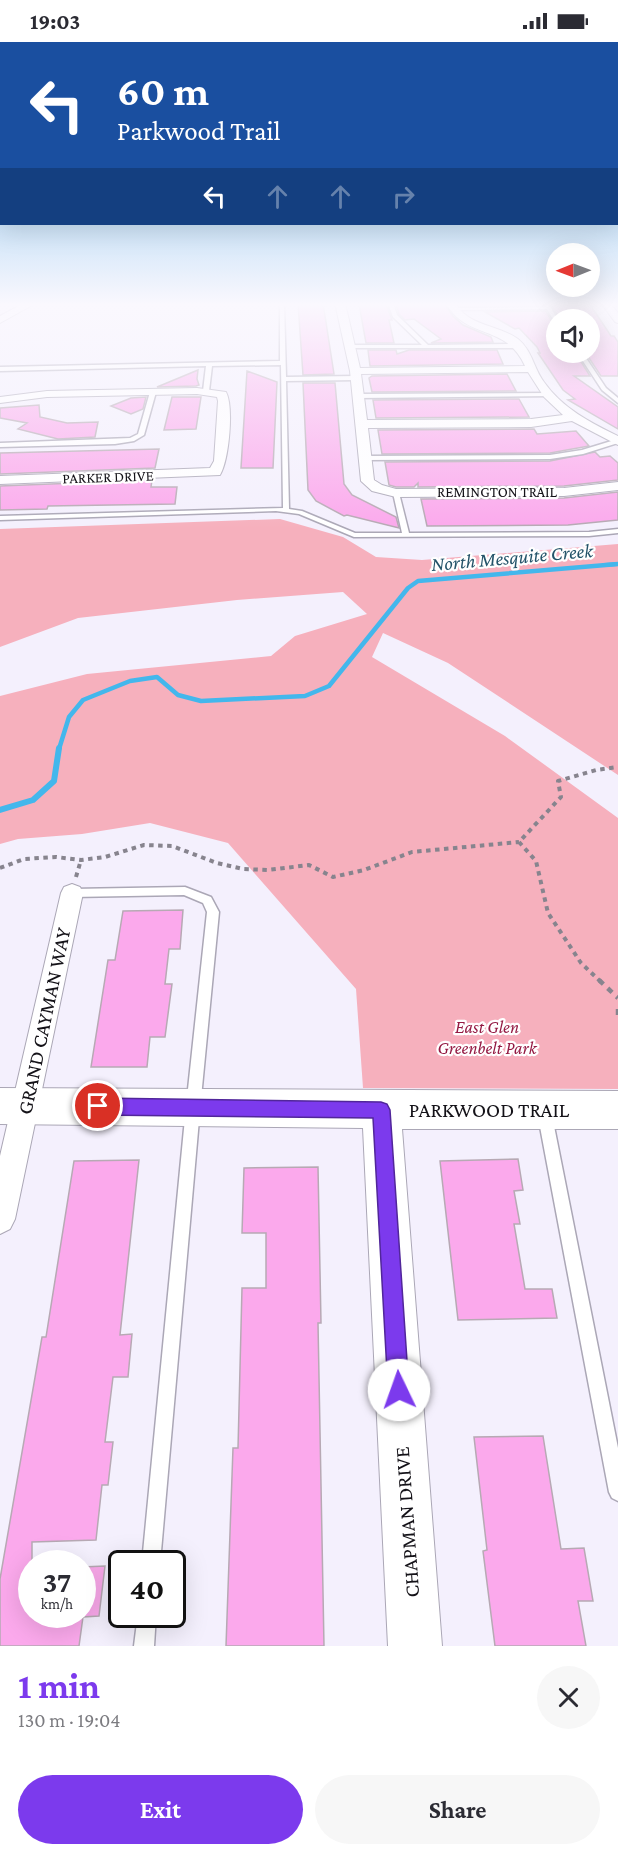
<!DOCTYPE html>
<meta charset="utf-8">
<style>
body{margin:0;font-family:"Crimson Pro",serif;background:#f7f7f7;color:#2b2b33;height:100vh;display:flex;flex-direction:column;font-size:22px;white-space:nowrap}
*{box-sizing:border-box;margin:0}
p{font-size:20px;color:#7c7c81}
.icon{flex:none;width:33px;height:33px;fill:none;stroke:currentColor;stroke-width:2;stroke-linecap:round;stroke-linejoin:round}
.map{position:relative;height:1604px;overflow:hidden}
.panel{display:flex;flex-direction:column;background:#fff;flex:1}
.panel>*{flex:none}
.guide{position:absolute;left:0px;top:0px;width:618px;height:183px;box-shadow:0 6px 24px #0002;background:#1a4fa0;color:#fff;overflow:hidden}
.needle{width:39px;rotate:269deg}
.controls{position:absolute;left:546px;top:201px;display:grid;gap:12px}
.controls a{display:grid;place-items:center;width:54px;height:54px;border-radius:50%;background:#fff;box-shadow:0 6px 24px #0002;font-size:30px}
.speed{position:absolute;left:18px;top:1508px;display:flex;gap:12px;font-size:30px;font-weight:700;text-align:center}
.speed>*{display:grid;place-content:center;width:78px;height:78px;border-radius:50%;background:#fff;box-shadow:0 6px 24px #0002;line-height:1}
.speed small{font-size:15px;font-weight:400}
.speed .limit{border:3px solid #111;border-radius:9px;background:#fff;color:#111}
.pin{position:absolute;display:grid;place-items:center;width:51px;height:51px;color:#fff;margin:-26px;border:3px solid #fff;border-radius:50%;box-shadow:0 2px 6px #0007}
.me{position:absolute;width:66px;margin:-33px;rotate:357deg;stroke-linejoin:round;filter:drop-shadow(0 0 4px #0008)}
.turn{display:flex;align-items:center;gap:21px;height:126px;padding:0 18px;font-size:27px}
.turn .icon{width:78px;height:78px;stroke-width:2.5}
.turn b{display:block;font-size:42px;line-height:51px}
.lanes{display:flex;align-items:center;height:57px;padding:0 18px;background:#0003;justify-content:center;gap:30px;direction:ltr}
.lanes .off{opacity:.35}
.round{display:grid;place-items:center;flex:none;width:63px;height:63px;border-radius:32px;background:#f7f7f7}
.headline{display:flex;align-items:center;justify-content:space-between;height:102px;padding:0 18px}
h1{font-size:36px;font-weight:700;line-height:45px;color:#7c3aed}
.button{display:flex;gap:12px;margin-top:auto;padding:12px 18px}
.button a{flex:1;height:69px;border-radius:36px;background:#7c3aed;color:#fff;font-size:24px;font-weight:700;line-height:69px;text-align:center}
.button a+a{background:#f7f7f7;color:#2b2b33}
.status{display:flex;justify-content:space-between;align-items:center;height:42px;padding:0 30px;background:#fff;direction:ltr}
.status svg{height:16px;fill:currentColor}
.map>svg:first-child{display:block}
.green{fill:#f6b0bd}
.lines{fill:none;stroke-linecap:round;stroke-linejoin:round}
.stream-far2{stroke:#43b7ec;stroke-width:4}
.stream-far1{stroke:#43b7ec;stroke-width:4.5}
.stream{stroke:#43b7ec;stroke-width:6}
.building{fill:#fba9ec;stroke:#b7a9b4;stroke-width:1.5}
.lane-casing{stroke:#aba7b6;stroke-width:3}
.street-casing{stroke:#aba7b6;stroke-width:2}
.secondary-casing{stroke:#aba7b6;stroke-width:2}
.path-far1{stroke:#87848e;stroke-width:4;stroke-dasharray:4.5 4.5;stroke-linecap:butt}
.path{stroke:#87848e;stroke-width:4.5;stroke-dasharray:6 6;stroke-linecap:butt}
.lane{fill:#fff;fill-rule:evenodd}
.street{fill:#fff;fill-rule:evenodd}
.secondary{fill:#fff;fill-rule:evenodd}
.route{fill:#7c3aed;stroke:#51269a;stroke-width:1.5}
.labels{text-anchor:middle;stroke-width:4.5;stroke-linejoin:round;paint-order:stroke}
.far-street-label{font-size:15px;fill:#141218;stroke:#fff}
.park-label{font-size:18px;font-style:italic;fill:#941a43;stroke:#fff}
.water-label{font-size:20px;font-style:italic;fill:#245369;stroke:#fff}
.near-street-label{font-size:21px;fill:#141218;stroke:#fff}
</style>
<div class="status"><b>19:03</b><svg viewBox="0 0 49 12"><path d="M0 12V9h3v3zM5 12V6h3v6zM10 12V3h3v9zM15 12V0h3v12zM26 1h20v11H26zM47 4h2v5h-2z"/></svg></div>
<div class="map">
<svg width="618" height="1604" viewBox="0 0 618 1604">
<rect width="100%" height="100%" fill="#f4f0fd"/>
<path class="green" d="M280,477l63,18 33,20 46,3 196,-16v231l-170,-112 -65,-30 -11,24 133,79 113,82v271l-255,-1 -7,-99 -128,-146 -78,-20 -68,11 -64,5 -18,5v-148l87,-22 184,-18 24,-20 72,-22 -24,-22 -106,8 -159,18 -78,29v-118z"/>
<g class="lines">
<path class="stream-far2" d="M604,523l14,-1"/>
<path class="stream-far1" d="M59,707l10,-32 14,-17 47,-19 27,-4 21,18 23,6 104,-5 24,-10 79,-98 10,-7 200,-17"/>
<path class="stream" d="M0,768l33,-10 21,-19 5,-33"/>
</g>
<path class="building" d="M298,261h25l11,71 -31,1z
M444,261l9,13 10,9 28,12 2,5 -62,1 10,-4 -27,-20 -9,1 -6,-6 -3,-10z
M551,261h38l22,33h3l4,6v34h-17l-16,-24h5v-32h-30z
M359,262h27l6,16h-3l5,23h-28z
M546,269l6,11 4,1v29h19l15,24h-16l44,31v22l-50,-29 7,-1 -12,-9 -25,-37h2l-3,-6 -18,-19 -4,1 -30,-17z
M368,308h28l1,4 12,-4h88l6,14 -133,2z
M198,328l-1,9 2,6 -3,1 -39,1z
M247,329l30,11 -4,86h-32z
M507,332l9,17 -144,1 -3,-14 3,-2z
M303,341h32l9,101 8,11 44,22 3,11 -52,-13 -3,1 -28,-15 -8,-11z
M146,355l-3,12 -12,5 -20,-8 20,-8z
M172,355h29l-5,32 -32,1z
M519,357l10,18 -153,1 -3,-18z
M39,363l1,12 27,6 31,-1 -3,15 -37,2 -40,-10 9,-6 -27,-5v-10z
M534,387l3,5 39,-3 13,15 -39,7 -168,1 -4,-24z
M159,407l-4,19 -155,6v-21z
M595,410l5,5 10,-1 8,7v17l-54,6 -146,1v-4l-4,4h-18l-7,-2 -4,-23 165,-1z
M152,438l-1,7h26l-2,17 -127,2 -1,3 -47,1v-24z
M618,450v28l-50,5 -141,1 -6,-27 143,-1z
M183,868l-3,39h-11l-4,35h7l-7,53h-15l-3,30h-56l17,-107h7l8,-49z
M518,1117l5,31 -9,1 6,33h-6l11,65h27l5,29 -99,2 -18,-159z
M139,1118l-19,175 12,-1 -4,43h-15l-8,65h8l-5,43h-6l-6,55 -64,2v72h50v-47l23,-1 -6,50 -16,1 -4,29h-79v-67l42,-242h4l28,-176z
M318,1125l3,156h-3l6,323h-98l7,-198h5l4,-160h24v-55h-24l2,-65z
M543,1394l18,113 23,-1 9,53h-15l8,45h-91l-12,-95 4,-1 -13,-113z"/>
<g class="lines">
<g class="lane-casing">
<path id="lane" d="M280,261h4l2,74 70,-1 3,2 -3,2 -70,1 3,128 13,2 53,22h47l-9,-40 3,-2 3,2 10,40 180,-1 29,-3v4l-29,3 -235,1 -55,-23 -23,-3 -276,9v-4l283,-8 -2,-143 -69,1 -3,25 -3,2 -3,-2 3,-25 -206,5v-4l280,-6z
M388,261h5l4,12 31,30 91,-1 3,2 -3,2h-171l2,-3h72l-29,-28z
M543,261h5l10,17 -2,1h-2l-7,-12 -95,1 -2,-1 2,-1 93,-1z
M577,310h5l24,36 12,10v5l-16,-13z
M153,348l3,2 -12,43 -10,6 -19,3 -115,3v-4l130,-5 8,-4 12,-42z
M549,351l3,2 -1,1 -194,2 -3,-2 3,-2z
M618,397v4l-35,11 -33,5 -185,1 -3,-2 3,-2 185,-1 32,-5z
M185,845l26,10 8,15 -19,196 -40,455h-18l44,-455 21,-196 -4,-9 -19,-8 -112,2 -4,-1 -2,-3 2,-3 4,-1z
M545,1067l5,2 2,5 66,332v53l-6,-3 -3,-6 -71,-376 2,-5z
M138,1572h18l-2,32h-20z"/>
</g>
<g class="street-casing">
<path id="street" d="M24,261h12l-36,20v-7z
M335,261h10l15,65 165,-2c-19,-43 -58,-25 -79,-63h9c14,24 42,21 63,36 14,11 16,30 26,43 18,26 47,41 74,54v9l-46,-24 -41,6 -163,1 6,52 8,5 14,4 168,-1 54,-6v8l-54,6 -168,1 -24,-6 -11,-10 -11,-110zM528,330l16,25 19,18 -32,4 -164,1 -6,-46z
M601,261h9l8,10v10l-3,-1z
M197,346l29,4c8,15 3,68 -6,83l-220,9v-8l210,-8 4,-7 4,-60 -1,-4 -20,-3 -150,3 -47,6v-6l47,-6z
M72,842l8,3 3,6 -68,326 -5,10 -10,5v-78l61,-263 3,-6z"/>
</g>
<g class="secondary-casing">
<path id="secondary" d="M0,1046l618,3v38h-216l40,517h-54l-25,-518 -363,-4z"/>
</g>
<path class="path-far1" d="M0,826l24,-9 32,-2 25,3 24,-3 39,-12 28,1 45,17 26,6 25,1 41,-5 24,12 31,-7 48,-18 107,-10
M76,835l5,-17
M601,940l-20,-19 -33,-50 -12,-52 -17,-19 42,-45 -3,-16 38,-11 22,-3"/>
<path class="path" d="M599,938l19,18
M618,967v7"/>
<use href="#lane" class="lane"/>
<use href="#street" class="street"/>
<use href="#secondary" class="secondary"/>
</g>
<linearGradient id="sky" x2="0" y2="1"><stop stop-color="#66b5ea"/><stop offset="0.54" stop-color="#faf8fe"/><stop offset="1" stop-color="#faf8fe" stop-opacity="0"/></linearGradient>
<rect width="618" height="486" fill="url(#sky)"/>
<path class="route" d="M98,1056l283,4 6,2 3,6 19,280 -3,7 -7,3 -8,-3 -3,-7 -15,-272 -275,-3 -6,-3 -3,-6 3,-6z"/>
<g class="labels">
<g class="far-street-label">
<text transform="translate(108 435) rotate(-2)" y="5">PARKER DRIVE</text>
<text x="497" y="455">REMINGTON TRAIL</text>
</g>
<g class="park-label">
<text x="487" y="991">East Glen<tspan x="487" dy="21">Greenbelt Park</tspan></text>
</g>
<g class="water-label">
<text transform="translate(512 515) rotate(-5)" y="7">North Mesquite Creek</text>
</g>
<g class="near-street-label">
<text transform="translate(44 979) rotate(-78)" y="7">GRAND CAYMAN WAY</text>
<text x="489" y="1075">PARKWOOD TRAIL</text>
<text transform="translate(407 1480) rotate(-94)" y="7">CHAPMAN DRIVE</text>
</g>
</g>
</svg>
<div class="controls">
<a><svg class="needle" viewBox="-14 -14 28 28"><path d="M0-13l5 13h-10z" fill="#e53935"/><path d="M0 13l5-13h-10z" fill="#7c7c81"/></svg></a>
<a><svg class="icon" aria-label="sound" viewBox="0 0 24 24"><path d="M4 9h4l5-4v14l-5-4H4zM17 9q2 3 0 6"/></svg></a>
</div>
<div class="speed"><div>37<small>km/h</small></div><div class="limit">40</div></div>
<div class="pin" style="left:98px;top:1064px;background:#d93025"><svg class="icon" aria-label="arrive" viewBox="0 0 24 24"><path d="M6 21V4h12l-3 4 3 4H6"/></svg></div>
<svg class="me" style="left:399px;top:1348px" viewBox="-20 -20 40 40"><circle r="19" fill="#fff"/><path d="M0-13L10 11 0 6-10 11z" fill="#7c3aed"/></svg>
<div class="guide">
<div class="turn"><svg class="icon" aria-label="left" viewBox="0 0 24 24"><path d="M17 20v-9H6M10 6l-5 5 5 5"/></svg><div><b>60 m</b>Parkwood Trail</div></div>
<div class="lanes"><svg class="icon" aria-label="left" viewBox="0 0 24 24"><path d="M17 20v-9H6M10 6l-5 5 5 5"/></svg><svg class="icon off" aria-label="ahead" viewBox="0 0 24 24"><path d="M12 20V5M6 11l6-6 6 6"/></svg><svg class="icon off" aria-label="ahead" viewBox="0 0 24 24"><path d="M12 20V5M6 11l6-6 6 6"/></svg><svg class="icon off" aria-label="right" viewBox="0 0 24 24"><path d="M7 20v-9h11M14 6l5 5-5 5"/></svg></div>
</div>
</div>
<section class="panel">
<div class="headline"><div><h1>1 min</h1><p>130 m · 19:04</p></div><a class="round"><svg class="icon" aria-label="close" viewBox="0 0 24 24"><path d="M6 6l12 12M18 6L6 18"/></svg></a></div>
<div class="button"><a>Exit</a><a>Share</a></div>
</section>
